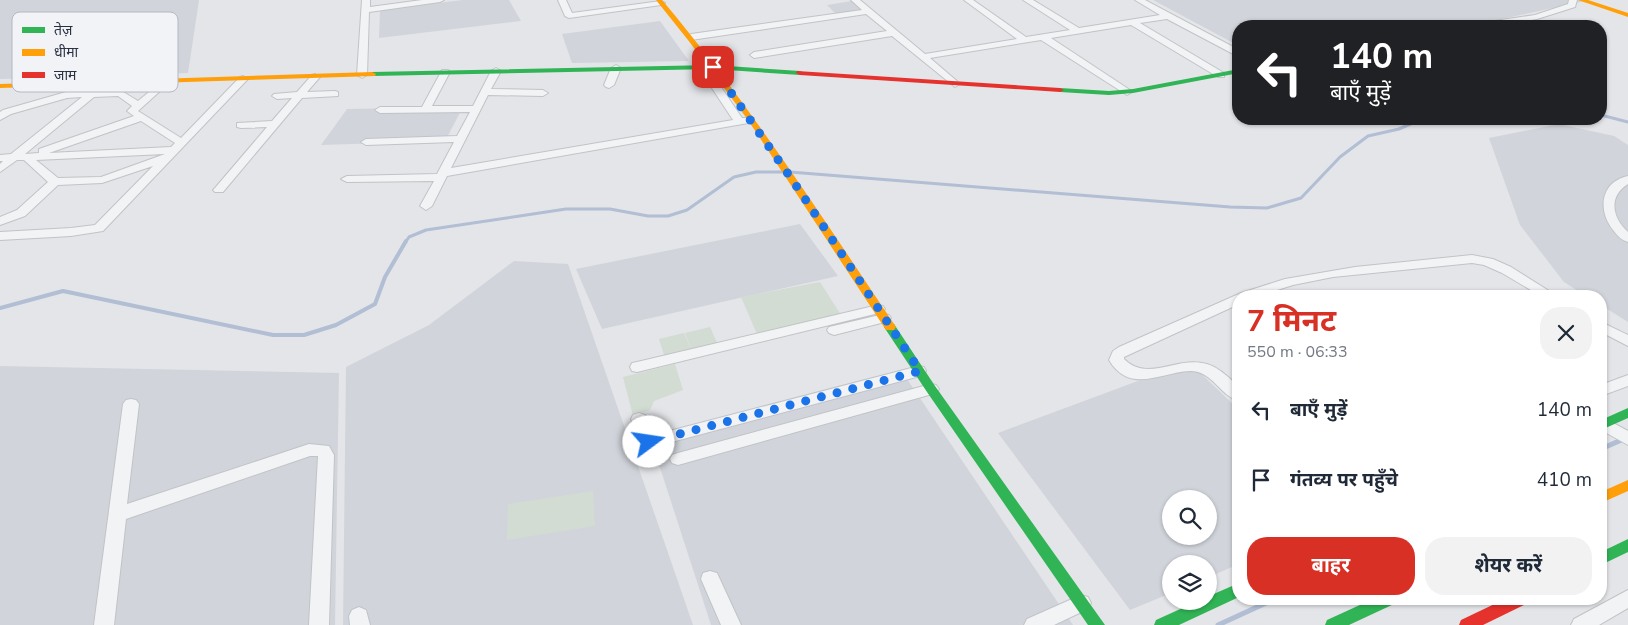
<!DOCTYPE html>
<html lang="hi">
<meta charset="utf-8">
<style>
body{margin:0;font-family:"Nunito Sans","Noto Sans Devanagari",sans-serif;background:#f2f2f3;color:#1f2937;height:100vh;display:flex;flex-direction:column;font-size:19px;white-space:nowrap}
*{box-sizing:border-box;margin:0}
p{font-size:16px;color:#747a83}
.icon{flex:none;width:28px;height:28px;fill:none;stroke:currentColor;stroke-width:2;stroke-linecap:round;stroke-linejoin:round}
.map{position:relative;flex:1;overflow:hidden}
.details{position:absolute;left:1232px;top:290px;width:375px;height:315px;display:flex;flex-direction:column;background:#fff;border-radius:20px;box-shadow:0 1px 4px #0004}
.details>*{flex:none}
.top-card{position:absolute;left:1232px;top:20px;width:375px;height:105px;border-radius:20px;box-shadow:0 1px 4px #0004;background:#202124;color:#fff;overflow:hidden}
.tools{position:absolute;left:1162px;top:490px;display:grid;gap:10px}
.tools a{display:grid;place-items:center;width:55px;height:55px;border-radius:50%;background:#fff;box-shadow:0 1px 4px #0004;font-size:25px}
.pin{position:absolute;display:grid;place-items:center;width:42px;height:42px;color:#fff;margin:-21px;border-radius:10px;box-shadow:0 2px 8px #0006}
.me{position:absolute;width:55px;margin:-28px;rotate:76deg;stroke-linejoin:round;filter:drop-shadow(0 0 4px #0008)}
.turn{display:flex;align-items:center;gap:18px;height:105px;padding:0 15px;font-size:22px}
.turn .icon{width:65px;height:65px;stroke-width:2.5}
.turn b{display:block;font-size:35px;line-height:42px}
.round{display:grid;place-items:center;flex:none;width:52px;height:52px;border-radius:20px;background:#f2f2f3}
.headline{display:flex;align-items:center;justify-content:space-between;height:85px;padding:0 15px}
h1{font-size:30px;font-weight:700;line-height:38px;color:#d93025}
.primary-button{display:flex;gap:10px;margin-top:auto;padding:10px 15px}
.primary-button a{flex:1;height:58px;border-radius:20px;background:#d93025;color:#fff;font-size:20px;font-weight:700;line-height:58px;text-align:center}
.primary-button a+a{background:#f2f2f3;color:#1f2937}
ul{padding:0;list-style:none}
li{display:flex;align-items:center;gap:15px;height:70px;padding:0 15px}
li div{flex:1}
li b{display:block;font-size:19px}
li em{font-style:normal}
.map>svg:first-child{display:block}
.built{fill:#d1d4db;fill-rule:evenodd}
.green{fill:#d2dcd3}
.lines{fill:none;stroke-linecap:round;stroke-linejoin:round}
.stream-far2{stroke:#b1bed4;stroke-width:3}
.stream-far1{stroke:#b1bed4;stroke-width:4}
.stream{stroke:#b1bed4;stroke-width:5}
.street-casing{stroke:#c1c3c6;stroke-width:2}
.street{fill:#f2f3f5;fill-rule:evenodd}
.fast{fill:#30b455;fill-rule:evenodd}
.slow{fill:#ff9f0a;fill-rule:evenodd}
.jam{fill:#e5322d;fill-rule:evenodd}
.route{stroke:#1a73e8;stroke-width:9;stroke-dasharray:0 16.2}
.key{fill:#f1f3f7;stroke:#b5b8c1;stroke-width:1}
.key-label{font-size:14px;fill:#293042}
</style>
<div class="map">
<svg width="1628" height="625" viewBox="0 0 1628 625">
<rect width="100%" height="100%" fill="#e3e5e8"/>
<path class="built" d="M0,0h199l-11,73 -188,6z
M463,0h46l12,21 -142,17 1,-28z
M1153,0h428l4,1 -115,25h-231v20z
M852,1l10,9 -26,4 -9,-9z
M660,21l29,40 -117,2 -10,-29z
M463,107l-18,34 -124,4 26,-36z
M1559,124l55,12 14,9v177l-27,-17v-9h-15l-22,-14 -44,-57 -31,-87z
M800,224l38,52 -236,53 -26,-60z
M514,261l54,3 125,361h-350l3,-258 83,-42z
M1189,362l50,48v154l-30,13v-13h-38v29l-41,17 -132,-177zM1171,499h38v37h-38z
M0,366l339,7 -4,252h-335z
M907,379l166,246h-362l-58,-179z"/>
<path class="green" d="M820,282l21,33 -84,19 -16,-37z
M710,327l8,18 -26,6 -7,-18z
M684,333l8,18 -27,7 -6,-19z
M675,364l8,26 -29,11 -4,9 -17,6 -10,-39z
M593,491l2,35 -88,14 1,-36z"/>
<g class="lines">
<path class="stream-far2" d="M1601,115l27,7
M790,172l440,35 37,1 34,-10 39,-41 28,-21 31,-7 23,-10
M405,243l4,-6 17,-7 140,-21h44l38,7h20l19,-6 47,-33 22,-5h27"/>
<path class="stream-far1" d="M0,308l63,-17 210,44h31l32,-10 39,-21 10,-27 21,-36"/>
<path class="stream" d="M1601,449l27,-12
M1218,625l57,-26"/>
<g class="street-casing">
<path id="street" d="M362,0h8v7l52,-7h22l-4,2 -71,10 -2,63 -5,3 -5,-3z
M558,0h8l6,13 89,-12 4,2 -4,2 -92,13 -4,-2z
M851,0h9l65,54 92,-15 -53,-39h9l53,37 44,-7 -47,-30h10l46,28 81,-13 -25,-15h10l94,50v7l-72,-38 -27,4 84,50v4h-6l-87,-52 -80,13 79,52 2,2 -5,3 -86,-55 -111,18 28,24 2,2 -5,3 -63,-51 -138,22 -4,-3 4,-3 133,-21 -21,-17 -175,26 -4,-3 4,-3 171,-24z
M1569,0h8l-2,7 -38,12 -42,7h-18l4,-3 54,-8 33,-11z
M703,64l3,1 36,53h12v4l-307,54 -15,30 -6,4 -6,-4 14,-25 -87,1 -6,-3 6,-3 90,-2 17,-32 -88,3 -5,-3 5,-3 91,-3 13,-24 -90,1 -5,-3 5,-3h42l20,-37h6l2,2 -18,34h41l18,-35 5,-3 5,3 -10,18 52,1 5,3 -5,3 -55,-1 -37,73 282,-48 -35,-53z
M616,65l5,3 -7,17 -5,3 -3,-1 -2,-2 7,-17z
M315,74l5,3 -13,15 28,-1 3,1v4l-36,2 -79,94h-8l-2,-2 2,-2 52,-61 -26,1 -4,-1v-4l35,-2 20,-23 -15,1 -5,-3 2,-2 23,-2 15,-17z
M243,76l5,3 -2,2 -143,150 -32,5 -71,4v-8l71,-4 24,-3 58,-59 -51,17 -44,2 -33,31 -25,9v-8l17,-7 31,-28 -24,-22h-7l-17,12v-8l3,-3h-3v-6l11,-1 71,-57 -15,1 -56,16 -11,6v-8l3,-2 63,-18 54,-2 18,11 28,-23 3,1v4l-31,28 43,27 59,-61zM118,96l14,10 -5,5 7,5 -95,33v4l-14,1 69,-57zM141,121l34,22 -4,4 -122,6zM165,154l-64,23 -43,1 -22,-18z
M1628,176v8c-20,12 -16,34 0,48v10c-7,-2 -11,-7 -15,-12 -16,-21 -12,-48 15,-54z
M1472,255l21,4 18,8 46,29h-16l-39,-23 -18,-8 -12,-2 -139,14 -40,8 -35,11h-19v8l-115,53v2c24,24 53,-4 83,5 13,4 22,14 32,23v14c-19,-5 -26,-30 -49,-30 -29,1 -60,24 -81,-11l4,-9 6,-4 122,-54 44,-14 70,-12z
M878,305l5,1 2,3 -2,3 -246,60 -5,-1 -2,-4 2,-4 5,-1z
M884,314l5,1 2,3 -2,3 -55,14 -5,-2 -2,-3 2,-3z
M1601,322l27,13v11l-27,-14z
M919,366l5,1 2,4 -2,4 -275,73 -6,-2 -12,-27 2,-4 6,-2 6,2 9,20z
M1628,375v11l-27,10v-11z
M931,384l5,1 3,4 -3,4 -258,72 -6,-2 -2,-4 2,-4 6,-2z
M131,399l5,1 3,4 -12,100 182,-60 20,2 5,9 -5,170h-20l9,-169h-8l-184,63 -12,106h-20l29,-221 3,-4z
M1604,418l24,13v14l-27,-15v-11z
M710,571l7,2 24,52h-20l-20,-46 2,-6z
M1628,590v18l-29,17h-28l3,-6z
M1081,595l7,2 3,6 -3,6 -34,16h-30l3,-6z
M359,607l7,3 4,15h-20l-1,-9 3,-6z"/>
</g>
<use href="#street" class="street"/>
<path class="fast" d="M713,65l87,6 4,2 -4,2 -87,-6 -341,7 -4,-2 4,-2z
M1239,69v4l-106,20 -24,2 -49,-3 -4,-2 4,-2 49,3 24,-2z
M890,323l4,1 41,62 170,239h-17l-161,-233 -43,-65z
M1628,408v10l-27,12v-10z
M1628,539v13l-27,13v-13z
M1239,583v14l-60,28h-25l2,-5 42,-19h11v-5z
M1373,599h23l-2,5 -45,21h-24l2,-5z"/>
<path class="slow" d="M656,0h6c86,102 158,214 232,324l2,3 -2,3h-8l-138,-210 -60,-80z
M1578,0h10l40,13v4z
M372,72l4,2 -1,2 -375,12v-4z
M1628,480v11l-27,12v-11z"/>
<path class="jam" d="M797,71l263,17 4,2 -4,2 -260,-17 -4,-2z
M1505,599h23l-2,5 -43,21h-24l2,-5z"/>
</g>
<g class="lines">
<path class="route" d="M649,442l271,-71 -127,-190 -80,-114"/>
</g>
<rect x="12" y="12" width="166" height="80" rx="8" class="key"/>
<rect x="22" y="27" width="23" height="6" fill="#30b455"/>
<rect x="22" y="49" width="23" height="7" fill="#ff9f0a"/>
<rect x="22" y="72" width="23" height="6" fill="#e5322d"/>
<g class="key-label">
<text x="54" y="35">तेज़</text>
<text x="54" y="57">धीमा</text>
<text x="54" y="80">जाम</text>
</g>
</svg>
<div class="tools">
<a><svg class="icon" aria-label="search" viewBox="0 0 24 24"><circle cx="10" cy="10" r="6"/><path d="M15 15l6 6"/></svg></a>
<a><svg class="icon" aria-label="layers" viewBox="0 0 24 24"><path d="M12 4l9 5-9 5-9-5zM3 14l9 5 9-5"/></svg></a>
</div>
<div class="pin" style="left:713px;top:67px;background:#d93025"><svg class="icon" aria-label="arrive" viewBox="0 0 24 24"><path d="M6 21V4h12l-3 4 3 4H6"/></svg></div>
<svg class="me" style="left:649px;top:442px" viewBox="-20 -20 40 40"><circle r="19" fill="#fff"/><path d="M0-13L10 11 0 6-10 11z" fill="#1a73e8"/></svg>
<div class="top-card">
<div class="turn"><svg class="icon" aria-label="left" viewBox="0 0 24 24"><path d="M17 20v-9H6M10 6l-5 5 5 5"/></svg><div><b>140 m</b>बाएँ मुड़ें</div></div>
</div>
<section class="details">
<div class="headline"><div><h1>7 मिनट</h1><p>550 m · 06:33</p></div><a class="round"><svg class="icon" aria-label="close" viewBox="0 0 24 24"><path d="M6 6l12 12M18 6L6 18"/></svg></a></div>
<ul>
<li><svg class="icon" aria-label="left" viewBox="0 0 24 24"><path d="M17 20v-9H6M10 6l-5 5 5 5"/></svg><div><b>बाएँ मुड़ें</b></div><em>140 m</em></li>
<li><svg class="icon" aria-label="arrive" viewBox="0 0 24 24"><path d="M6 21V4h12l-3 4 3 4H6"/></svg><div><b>गंतव्य पर पहुँचे</b></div><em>410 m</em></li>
</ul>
<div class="primary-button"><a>बाहर</a><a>शेयर करें</a></div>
</section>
</div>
